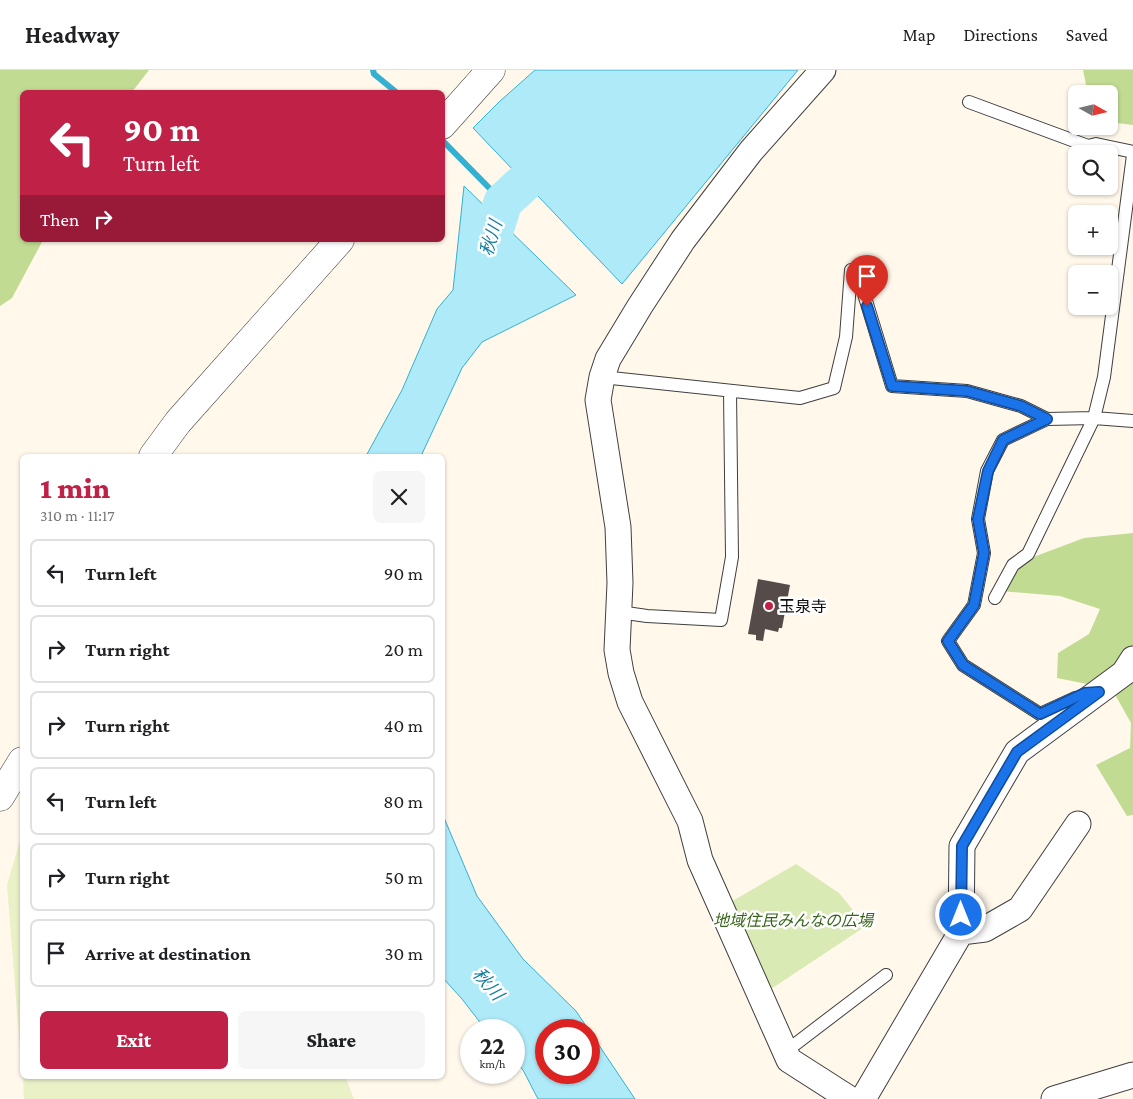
<!DOCTYPE html>
<meta charset="utf-8">
<style>
body{margin:0;font-family:"Crimson Pro","Noto Sans JP",serif;background:#f6f6f6;color:#202124;height:100vh;display:flex;flex-direction:column;font-size:19px;white-space:nowrap}
*{box-sizing:border-box;margin:0}
p{font-size:16px;color:#757577}
.icon{flex:none;width:28px;height:28px;fill:none;stroke:currentColor;stroke-width:2;stroke-linecap:round;stroke-linejoin:round}
.map{position:relative;flex:1;overflow:hidden}
.panel{position:absolute;left:20px;top:384px;width:425px;height:625px;display:flex;flex-direction:column;background:#fff;border-radius:8px;box-shadow:0 1px 4px #0004}
.panel>*{flex:none}
.banner{position:absolute;left:20px;top:20px;width:425px;height:152px;border-radius:8px;box-shadow:0 1px 4px #0004;background:#c02146;color:#fff;overflow:hidden}
.needle{width:32px;rotate:98deg}
.controls{position:absolute;left:1068px;top:15px;display:grid;gap:10px}
.controls a{display:grid;place-items:center;width:50px;height:50px;border-radius:8px;background:#fff;box-shadow:0 1px 4px #0004;font-size:25px}
.speed{position:absolute;left:460px;top:949px;display:flex;gap:10px;font-size:25px;font-weight:700;text-align:center}
.speed>*{display:grid;place-content:center;width:65px;height:65px;border-radius:50%;background:#fff;box-shadow:0 1px 4px #0004;line-height:1}
.speed small{font-size:12px;font-weight:400}
.speed .limit{border:8px solid #d22;background:#fff;color:#111}
.pin{position:absolute;display:grid;place-items:center;width:42px;height:42px;color:#fff;margin:-51px -21px;border-radius:50% 50% 50% 0;rotate:-45deg;box-shadow:0 0 5px #0007}
.pin .icon{rotate:45deg}
.me{position:absolute;width:55px;margin:-28px;rotate:0deg;stroke-linejoin:round;filter:drop-shadow(0 0 4px #0008)}
.turn{display:flex;align-items:center;gap:18px;height:105px;padding:0 20px;font-size:22px}
.turn .icon{width:65px;height:65px;stroke-width:2.5}
.turn b{display:block;font-size:35px;line-height:42px}
.then{display:flex;align-items:center;height:48px;padding:0 20px;background:#0003;gap:10px;font-size:19px}
.round{display:grid;place-items:center;flex:none;width:52px;height:52px;border-radius:8px;background:#f6f6f6}
.summary{display:flex;align-items:center;justify-content:space-between;height:85px;padding:0 20px}
h1{font-size:30px;font-weight:800;line-height:38px;color:#c02146}
.cta{display:flex;gap:10px;margin-top:auto;padding:10px 20px}
.cta a{flex:1;height:58px;border-radius:8px;background:#c02146;color:#fff;font-size:20px;font-weight:800;line-height:58px;text-align:center}
.cta a+a{background:#f6f6f6;color:#202124}
ul{padding:0;list-style:none}
li{display:flex;align-items:center;gap:15px;height:68px;margin:0 10px 8px;padding:0 10px;border:2px solid #e0e0e0;border-radius:8px}
li div{flex:1}
li b{display:block;font-size:19px}
li em{font-style:normal}
header{display:flex;align-items:center;gap:30px;box-sizing:border-box;height:70px;padding:0 25px;background:#fff;border-bottom:1px solid #e0e0e0}
header strong{font-size:24px}
nav{display:flex;gap:28px;margin-inline-start:auto;font-size:18px}
.map>svg:first-child{display:block}
.green{fill:#daeab4}
.forest{fill:#c1db93}
.pitch{fill:#eaf1c7}
.water{fill:#afeaf8;stroke:#34b0d1;fill-rule:evenodd}
.lines{fill:none;stroke-linecap:round;stroke-linejoin:round}
.stream{stroke:#34b0d1;stroke-width:6}
.river{stroke:#afeaf8;stroke-width:39}
.building{fill:#554b48}
.service-casing{stroke:#3f3f3f;stroke-width:14}
.minor-casing{stroke:#3f3f3f;stroke-width:27}
.tertiary-casing{stroke:#3f3f3f;stroke-width:29}
.service{stroke:#fff;stroke-width:12}
.minor{stroke:#fff;stroke-width:25}
.tertiary{stroke:#fff;stroke-width:28}
.route-casing{stroke:#114b97;stroke-width:12}
.route{stroke:#1a73e8;stroke-width:9}
.poi-dot{fill:#c02146;stroke:#fff;stroke-width:2}
.labels{text-anchor:middle;stroke-width:5;stroke-linejoin:round;paint-order:stroke}
.poi-label{font-size:16px;fill:#0c0c0c;stroke:#fff;text-anchor:start}
.park-label{font-size:16px;font-style:italic;fill:#38651b;stroke:#fff}
.water-label{font-size:18px;font-style:italic;fill:#137da1;stroke:#fff}
</style>
<header>
<strong>Headway</strong>
<nav><a>Map</a><a>Directions</a><a>Saved</a></nav>
</header>
<div class="map">
<svg width="1133" height="1029" viewBox="0 0 1133 1029">
<rect width="100%" height="100%" fill="#fff8eb"/>
<path class="green" d="M796,794l43,29 27,33 -98,65 -39,-88z"/>
<path class="forest" d="M0,0h149l-17,22h-110v148h21l-31,58 -12,8z
M1083,0h50v55l-24,-3v-28h-21z
M1133,463v282l-6,1 -31,-51 34,-17 1,-25 -19,-34 -55,-11 1,-25 31,-19 11,-25 -40,-13 -60,-5 4,-23 80,-30z"/>
<path class="pitch" d="M22,764v241l-15,-190z
M23,1006h322l9,23h-330z"/>
<path class="water" d="M535,0h263l-176,214 -149,-156 26,-26z
M464,116l112,109 -94,47 -20,26 -41,88h-55l36,-66 35,-81 16,-19z
M442,743l35,83 46,63 53,52 59,88h-97l-15,-29 -9,-10v-30h-28l-24,-31 -19,-21zM546,960h43v42h-43z"/>
<g class="lines">
<path class="stream" d="M373,0l1,4 22,18
M442,70l61,62"/>
<path class="river" d="M482,199l21,-67 61,-56"/>
</g>
<path class="building" d="M758,509l32,6 -8,43h-3l-1,4 -13,-3 -2,12 -7,-1v-5l-8,-1z"/>
<g class="lines">
<g class="service-casing">
<path id="service" d="M969,32l119,44 8,-2 37,8
M602,307l198,21 34,-10 12,-51 5,-67 6,1 35,115 75,5 54,15 26,13
M995,528l18,-33 15,-11 66,-136 10,-41 29,-222
M619,542l28,4 74,4 11,-63 -2,-165
M1075,628l-35,16 -77,-49 -15,-24 26,-36 10,-52 -6,-34 9,-48 16,-31 44,-21 47,-1 39,3
M785,982l101,-77"/>
</g>
<g class="minor-casing">
<path id="minor" d="M823,0l-72,81 -68,89 -43,66 -32,53 -6,18 -4,23 20,127 2,56 -3,67 4,23 9,29 60,119 10,39 89,200 61,39
M961,862l1,-86 55,-94 107,-79 9,-14
M863,1029l98,-167 24,-3 35,-20 58,-85
M1054,1029l79,-24"/>
</g>
<g class="tertiary-casing">
<path id="tertiary" d="M442,55l49,-55
M153,386l25,-34 162,-182
M0,727l22,-36"/>
</g>
<use href="#service" class="service"/>
<use href="#minor" class="minor"/>
<use href="#tertiary" class="tertiary"/>
</g>
<g class="lines">
<g class="route-casing">
<path id="route" d="M867,236l25,80 75,5 54,15 26,13 -44,21 -15,31 -10,48 6,34 -10,52 -26,36 15,24 77,49 45,-21 14,-1 -82,60 -55,94 -1,69"/>
</g>
<use href="#route" class="route"/>
</g>
<circle class="poi-dot" cx="769" cy="536" r="5"/>
<g class="labels">
<g class="poi-label">
<text x="779" y="542">玉泉寺</text>
</g>
<g class="park-label">
<text x="793" y="856">地域住民みんなの広場</text>
</g>
<g class="water-label">
<text transform="translate(491 168) rotate(-73)" y="6">秋川</text>
<text transform="translate(488 914) rotate(49)" y="6">秋川</text>
</g>
</g>
</svg>
<div class="controls">
<a><svg class="needle" viewBox="-14 -14 28 28"><path d="M0-13l5 13h-10z" fill="#e53935"/><path d="M0 13l5-13h-10z" fill="#757577"/></svg></a>
<a><svg class="icon" aria-label="search" viewBox="0 0 24 24"><circle cx="10" cy="10" r="6"/><path d="M15 15l6 6"/></svg></a>
<a>+</a>
<a>−</a>
</div>
<div class="speed"><div>22<small>km/h</small></div><div class="limit">30</div></div>
<div class="pin" style="left:867px;top:236px;background:#d93025"><svg class="icon" aria-label="arrive" viewBox="0 0 24 24"><path d="M6 21V4h12l-3 4 3 4H6"/></svg></div>
<svg class="me" style="left:961px;top:845px" viewBox="-20 -20 40 40"><circle r="17" fill="#1a73e8" stroke="#fff" stroke-width="3"/><path d="M0-11L8 9 0 5-8 9z" fill="#fff"/></svg>
<div class="banner">
<div class="turn"><svg class="icon" aria-label="left" viewBox="0 0 24 24"><path d="M17 20v-9H6M10 6l-5 5 5 5"/></svg><div><b>90 m</b>Turn left</div></div>
<div class="then">Then<svg class="icon" aria-label="right" viewBox="0 0 24 24"><path d="M7 20v-9h11M14 6l5 5-5 5"/></svg></div>
</div>
<section class="panel">
<div class="summary"><div><h1>1 min</h1><p>310 m · 11:17</p></div><a class="round"><svg class="icon" aria-label="close" viewBox="0 0 24 24"><path d="M6 6l12 12M18 6L6 18"/></svg></a></div>
<ul>
<li><svg class="icon" aria-label="left" viewBox="0 0 24 24"><path d="M17 20v-9H6M10 6l-5 5 5 5"/></svg><div><b>Turn left</b></div><em>90 m</em></li>
<li><svg class="icon" aria-label="right" viewBox="0 0 24 24"><path d="M7 20v-9h11M14 6l5 5-5 5"/></svg><div><b>Turn right</b></div><em>20 m</em></li>
<li><svg class="icon" aria-label="right" viewBox="0 0 24 24"><path d="M7 20v-9h11M14 6l5 5-5 5"/></svg><div><b>Turn right</b></div><em>40 m</em></li>
<li><svg class="icon" aria-label="left" viewBox="0 0 24 24"><path d="M17 20v-9H6M10 6l-5 5 5 5"/></svg><div><b>Turn left</b></div><em>80 m</em></li>
<li><svg class="icon" aria-label="right" viewBox="0 0 24 24"><path d="M7 20v-9h11M14 6l5 5-5 5"/></svg><div><b>Turn right</b></div><em>50 m</em></li>
<li><svg class="icon" aria-label="arrive" viewBox="0 0 24 24"><path d="M6 21V4h12l-3 4 3 4H6"/></svg><div><b>Arrive at destination</b></div><em>30 m</em></li>
</ul>
<div class="cta"><a>Exit</a><a>Share</a></div>
</section>
</div>
